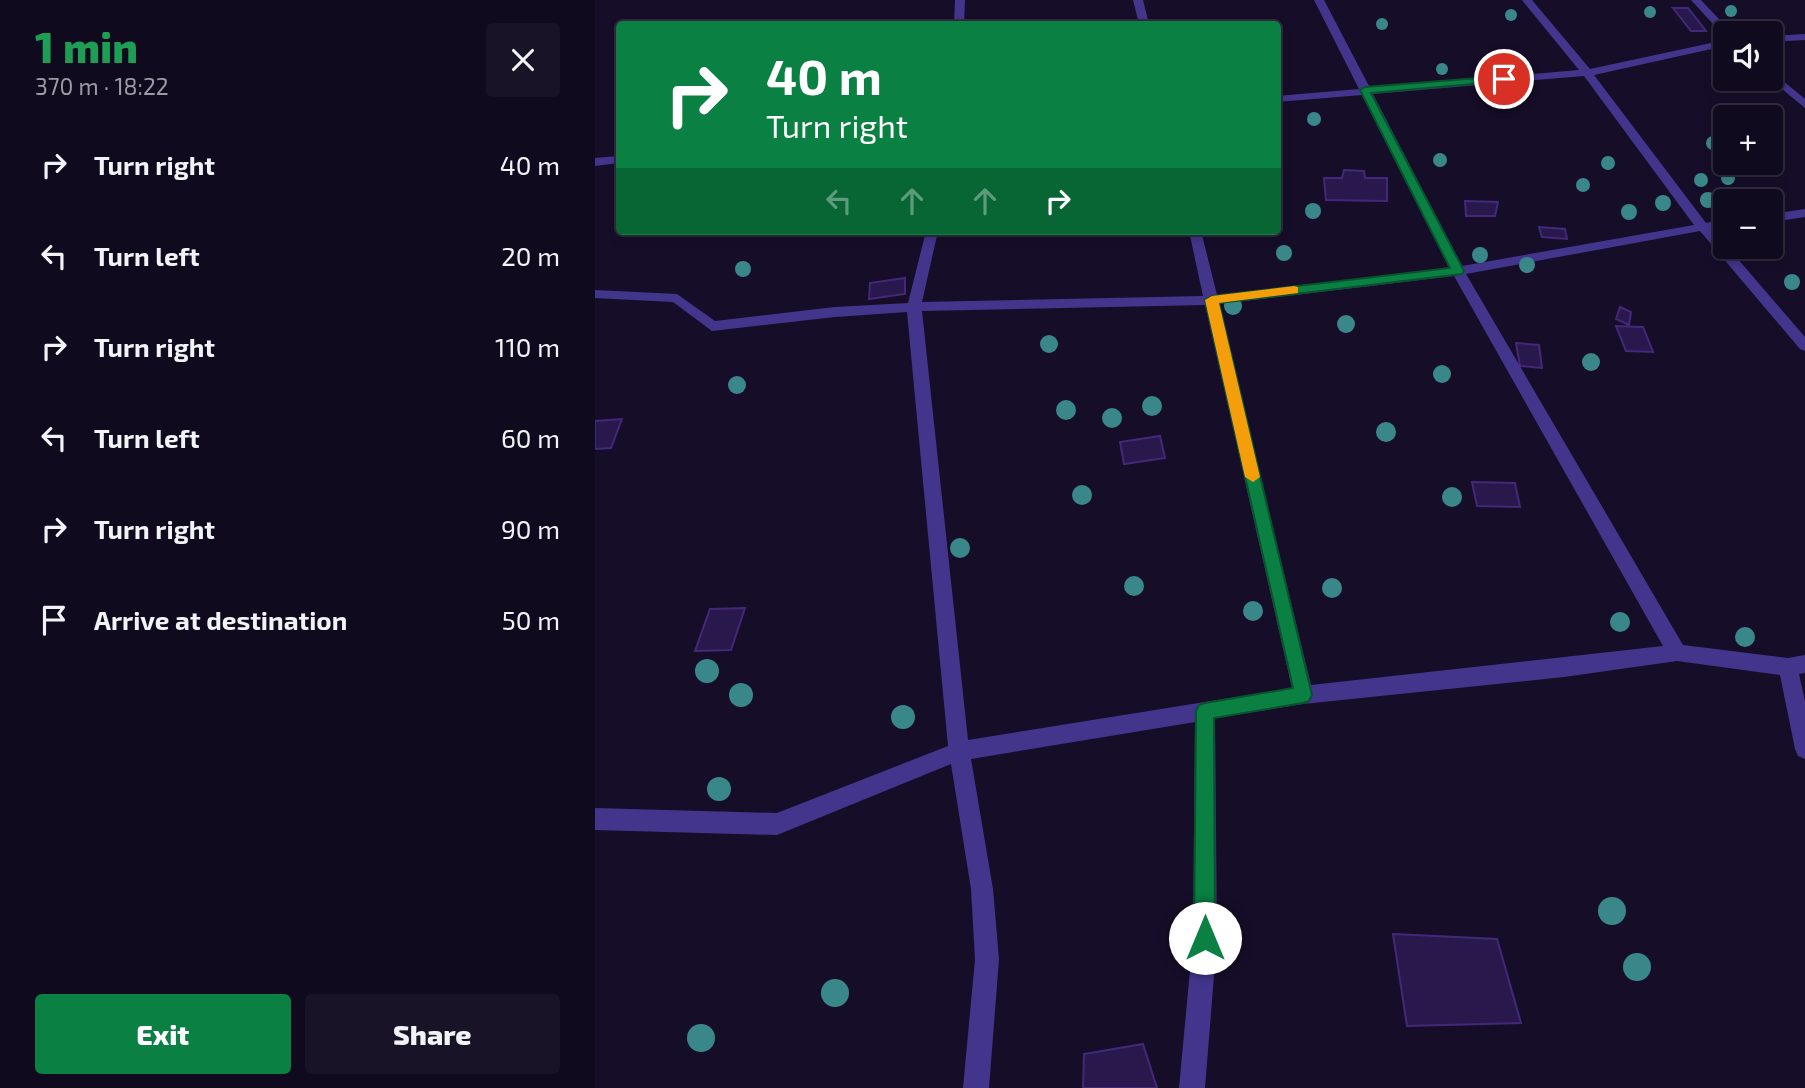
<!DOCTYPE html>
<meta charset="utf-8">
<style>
body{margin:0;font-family:"Exo 2",sans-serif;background:#191328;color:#f1f3f6;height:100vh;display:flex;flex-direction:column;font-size:26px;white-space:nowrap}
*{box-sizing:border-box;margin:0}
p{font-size:23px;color:#9c9aa4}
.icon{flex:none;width:38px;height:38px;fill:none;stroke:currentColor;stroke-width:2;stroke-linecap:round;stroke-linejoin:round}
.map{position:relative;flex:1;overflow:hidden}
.sheet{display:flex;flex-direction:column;background:#100a1f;width:595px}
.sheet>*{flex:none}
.hud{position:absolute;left:21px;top:21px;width:665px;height:214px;border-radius:7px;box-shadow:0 4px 10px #0003,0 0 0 2px #302b3d;background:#0b8043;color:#fff;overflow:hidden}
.controls{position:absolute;left:1118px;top:21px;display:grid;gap:14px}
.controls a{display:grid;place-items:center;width:70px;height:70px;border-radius:7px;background:#100a1f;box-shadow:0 4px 10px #0003,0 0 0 2px #302b3d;font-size:35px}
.pin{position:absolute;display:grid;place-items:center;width:60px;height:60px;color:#fff;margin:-30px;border:4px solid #fff;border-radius:50%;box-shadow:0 2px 7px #0007}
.me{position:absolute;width:77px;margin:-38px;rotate:0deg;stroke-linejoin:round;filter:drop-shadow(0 0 5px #0008)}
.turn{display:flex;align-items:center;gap:24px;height:147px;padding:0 35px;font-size:32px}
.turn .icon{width:91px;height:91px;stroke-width:2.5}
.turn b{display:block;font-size:49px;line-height:60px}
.lanes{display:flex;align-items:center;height:66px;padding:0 35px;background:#0003;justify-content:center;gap:35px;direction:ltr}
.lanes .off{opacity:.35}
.round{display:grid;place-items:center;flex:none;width:74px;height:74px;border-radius:7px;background:#191328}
.overview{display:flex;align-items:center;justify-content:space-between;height:119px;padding:0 35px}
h1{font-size:42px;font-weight:800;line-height:52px;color:#1e9e55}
.action{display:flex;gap:14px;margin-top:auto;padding:14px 35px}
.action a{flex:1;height:80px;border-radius:7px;background:#0b8043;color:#fff;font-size:28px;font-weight:800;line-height:80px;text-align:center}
.action a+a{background:#191328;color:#f1f3f6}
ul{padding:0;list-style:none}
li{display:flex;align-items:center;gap:21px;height:91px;padding:0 35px}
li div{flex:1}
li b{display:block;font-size:26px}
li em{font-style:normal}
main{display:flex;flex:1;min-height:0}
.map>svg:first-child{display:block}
.building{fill:#29184c;stroke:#43287a;stroke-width:2}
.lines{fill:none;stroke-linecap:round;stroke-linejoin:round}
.minor{fill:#43358c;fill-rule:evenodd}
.tree{fill:#3a8789}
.route{fill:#0b8043;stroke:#07532c;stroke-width:2}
.slow{fill:#f59e0b}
</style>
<main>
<section class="sheet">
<div class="overview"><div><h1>1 min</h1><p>370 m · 18:22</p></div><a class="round"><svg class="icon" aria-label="close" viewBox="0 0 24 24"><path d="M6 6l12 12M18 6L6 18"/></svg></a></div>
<ul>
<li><svg class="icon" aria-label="right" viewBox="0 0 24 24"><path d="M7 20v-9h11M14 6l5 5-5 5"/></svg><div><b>Turn right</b></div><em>40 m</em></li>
<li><svg class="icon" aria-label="left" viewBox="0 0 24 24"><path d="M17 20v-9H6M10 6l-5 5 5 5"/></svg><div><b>Turn left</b></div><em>20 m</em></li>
<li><svg class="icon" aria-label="right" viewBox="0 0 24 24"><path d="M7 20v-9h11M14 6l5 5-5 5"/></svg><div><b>Turn right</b></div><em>110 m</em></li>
<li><svg class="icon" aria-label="left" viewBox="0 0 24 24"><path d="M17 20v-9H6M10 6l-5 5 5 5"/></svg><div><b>Turn left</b></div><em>60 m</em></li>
<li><svg class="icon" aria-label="right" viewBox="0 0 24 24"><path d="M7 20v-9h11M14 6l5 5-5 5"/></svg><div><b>Turn right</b></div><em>90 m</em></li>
<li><svg class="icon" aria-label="arrive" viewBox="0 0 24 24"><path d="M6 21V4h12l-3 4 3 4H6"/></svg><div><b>Arrive at destination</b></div><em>50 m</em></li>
</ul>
<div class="action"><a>Exit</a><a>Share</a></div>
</section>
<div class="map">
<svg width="1210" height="1088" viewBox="0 0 1210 1088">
<rect width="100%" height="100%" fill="#160e29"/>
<path class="building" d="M1078,8h15l18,23h-15z
M749,170l20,1 1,7h22v23l-61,-1 -2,-22h18z
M870,201l33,1 -3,14h-29z
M944,227l26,2 2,10 -25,-2z
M310,278v16l-36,5 1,-16z
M1025,307l11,5 -2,13 -13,-6z
M1021,326l27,1 10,25 -27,-1z
M921,343l23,2 3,23 -22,-2z
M27,419l-11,29 -16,1v-28z
M565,436l5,22 -41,6 -4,-22z
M877,482l43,1 5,24 -43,-1z
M150,608l-14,42 -36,1 15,-42z
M798,934l104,5 24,84 -114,3z
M548,1044l14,44h-74l1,-34z"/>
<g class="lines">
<path class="minor" d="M360,0h10l-1,24h-10z
M538,0h10l6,24h-10z
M719,0h10l46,88 209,-18 -57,-70h10l58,69 135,-29v6l-131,29 112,148 19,-4v8l-13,2 93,108v14l-5,-2 -100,-118 -234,43 217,371 105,13 17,-3v18l-6,1 6,27v58l-7,-3 -3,-7 -15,-74 -103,-14 -113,16 -261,27 -88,14 2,220 -12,150h-26l14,-150 2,-216 -224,37 22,130 6,70 -10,129h-26l12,-129 -4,-70 -20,-125 -174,71 -182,-5v-22l182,5 171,-67 -41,-434 -72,5 -123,14 -39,-29 -78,-4v-8l82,4 38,27 120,-14 73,-4 18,-72h12l-16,71 281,-6 -14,-65h12l16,64 233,-27 -88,-173 -85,7v-6l82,-7zM989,76l110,149 -232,41 -89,-172zM859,276l209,370 -352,39 -92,-381zM610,305l87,383 -324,52 -46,-429z
M1096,0h10l31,33 -9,2z
M1210,34v6l-34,2v-6z
M1176,71l34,28v9l-35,-29z
M24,156v7l-24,3v-8z
M1210,209v8l-34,5v-8z"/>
</g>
<g class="tree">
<circle cx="1136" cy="11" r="6"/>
<circle cx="1055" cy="12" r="6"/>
<circle cx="916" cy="15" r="6"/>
<circle cx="787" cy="24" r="6"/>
<circle cx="847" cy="69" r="6"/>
<circle cx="719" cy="119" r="7"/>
<circle cx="1118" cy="143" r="7"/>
<circle cx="845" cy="160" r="7"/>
<circle cx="1013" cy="163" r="7"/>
<circle cx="1133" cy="178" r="7"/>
<circle cx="1106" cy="180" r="7"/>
<circle cx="988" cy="185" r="7"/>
<circle cx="1113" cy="200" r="8"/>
<circle cx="1068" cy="203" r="8"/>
<circle cx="718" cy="211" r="8"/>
<circle cx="1034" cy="212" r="8"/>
<circle cx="689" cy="253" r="8"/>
<circle cx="885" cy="255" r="8"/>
<circle cx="932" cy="265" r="8"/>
<circle cx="148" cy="269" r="8"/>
<circle cx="1197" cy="282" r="8"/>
<circle cx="638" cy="306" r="9"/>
<circle cx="751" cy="324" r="9"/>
<circle cx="454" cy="344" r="9"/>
<circle cx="996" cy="362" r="9"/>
<circle cx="847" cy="374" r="9"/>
<circle cx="142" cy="385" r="9"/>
<circle cx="557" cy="406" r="10"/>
<circle cx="471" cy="410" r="10"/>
<circle cx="517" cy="418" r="10"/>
<circle cx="791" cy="432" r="10"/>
<circle cx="487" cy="495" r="10"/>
<circle cx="857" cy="497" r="10"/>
<circle cx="365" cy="548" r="10"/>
<circle cx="539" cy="586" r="10"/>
<circle cx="737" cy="588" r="10"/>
<circle cx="658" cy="611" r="10"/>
<circle cx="1025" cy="622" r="10"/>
<circle cx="1150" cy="637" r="10"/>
<circle cx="112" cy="671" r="12"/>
<circle cx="146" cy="695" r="12"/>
<circle cx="308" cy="717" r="12"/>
<circle cx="124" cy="789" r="12"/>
<circle cx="1017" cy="911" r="14"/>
<circle cx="1042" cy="967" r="14"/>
<circle cx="240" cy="993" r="14"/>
<circle cx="106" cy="1038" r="14"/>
</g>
<path class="route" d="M909,76l3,1v4l-136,12 93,178 -2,3 -243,29 93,392 -3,6 -6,2 -89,15 1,220 -3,8 -7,3 -8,-3 -3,-8 2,-227 3,-6 6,-2 88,-15 -88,-388 7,-4 238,-28 -90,-178 5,-3z"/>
<path class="slow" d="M699,286l4,1v6l-79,10 41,174 -7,5 -8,-5 -40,-177 7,-4z"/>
</svg>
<div class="controls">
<a><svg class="icon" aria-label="sound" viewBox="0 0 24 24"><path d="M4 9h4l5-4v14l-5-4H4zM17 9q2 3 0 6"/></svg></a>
<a>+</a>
<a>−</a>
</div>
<div class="pin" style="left:909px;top:79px;background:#d93025"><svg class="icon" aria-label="arrive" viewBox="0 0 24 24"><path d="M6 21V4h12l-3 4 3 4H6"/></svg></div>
<svg class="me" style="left:610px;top:938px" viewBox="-20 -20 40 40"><circle r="19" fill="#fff"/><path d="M0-13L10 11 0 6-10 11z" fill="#0b8043"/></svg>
<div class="hud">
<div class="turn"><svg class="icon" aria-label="right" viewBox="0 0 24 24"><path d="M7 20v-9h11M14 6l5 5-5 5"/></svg><div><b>40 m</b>Turn right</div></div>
<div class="lanes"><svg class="icon off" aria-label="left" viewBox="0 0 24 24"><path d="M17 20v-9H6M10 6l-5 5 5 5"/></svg><svg class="icon off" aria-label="ahead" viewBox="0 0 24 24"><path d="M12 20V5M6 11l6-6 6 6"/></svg><svg class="icon off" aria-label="ahead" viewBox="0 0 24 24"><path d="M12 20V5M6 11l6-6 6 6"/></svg><svg class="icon" aria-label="right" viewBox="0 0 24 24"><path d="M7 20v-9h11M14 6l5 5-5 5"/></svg></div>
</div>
</div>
</main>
